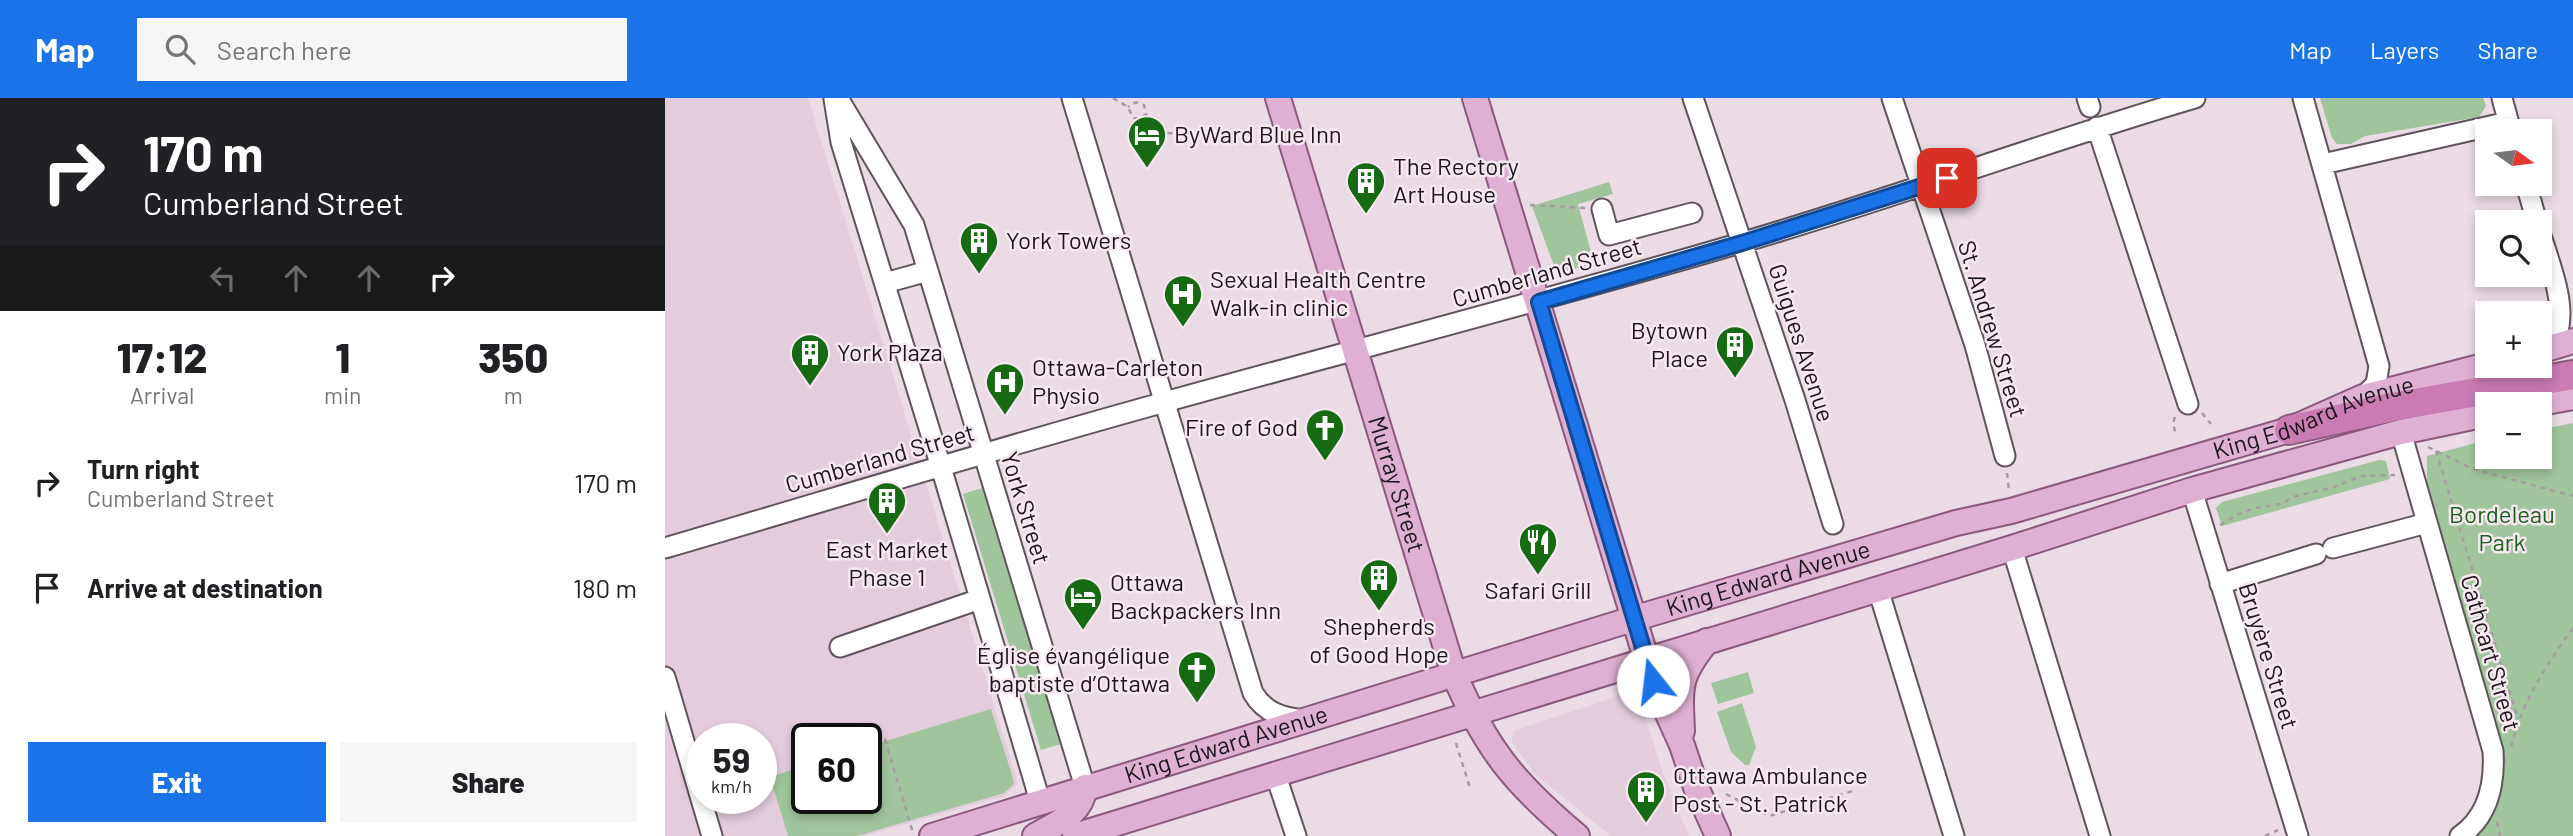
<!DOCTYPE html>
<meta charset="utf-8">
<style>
body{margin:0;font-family:Barlow,sans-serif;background:#f6f6f6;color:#202124;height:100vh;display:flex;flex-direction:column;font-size:26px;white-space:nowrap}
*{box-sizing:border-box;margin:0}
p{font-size:23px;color:#757577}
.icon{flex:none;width:38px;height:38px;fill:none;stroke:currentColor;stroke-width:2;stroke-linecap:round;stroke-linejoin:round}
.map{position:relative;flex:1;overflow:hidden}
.details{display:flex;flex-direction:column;background:#fff;width:665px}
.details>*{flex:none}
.banner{background:#202124;color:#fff;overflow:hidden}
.needle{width:46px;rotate:104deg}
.buttons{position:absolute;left:1810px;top:21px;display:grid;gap:14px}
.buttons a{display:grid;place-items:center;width:77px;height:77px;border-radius:0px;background:#fff;box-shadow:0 4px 10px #0003;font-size:35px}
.speed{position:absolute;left:21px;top:625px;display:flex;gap:14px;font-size:35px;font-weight:700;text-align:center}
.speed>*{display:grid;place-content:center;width:91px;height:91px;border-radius:50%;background:#fff;box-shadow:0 4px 10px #0003;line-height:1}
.speed small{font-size:18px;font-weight:400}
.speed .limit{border:4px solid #111;border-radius:10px;background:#fff;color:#111}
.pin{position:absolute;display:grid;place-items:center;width:60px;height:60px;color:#fff;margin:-30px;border-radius:14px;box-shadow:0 4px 10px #0006}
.me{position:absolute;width:77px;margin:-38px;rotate:344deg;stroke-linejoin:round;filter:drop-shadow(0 0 5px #0008)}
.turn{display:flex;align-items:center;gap:24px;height:147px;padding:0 28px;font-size:32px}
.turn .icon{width:91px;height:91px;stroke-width:2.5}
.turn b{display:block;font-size:49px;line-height:60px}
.lanes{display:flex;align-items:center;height:66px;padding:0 28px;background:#0003;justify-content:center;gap:35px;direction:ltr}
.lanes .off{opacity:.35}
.eta{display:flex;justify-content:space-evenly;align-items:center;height:119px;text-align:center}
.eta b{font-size:42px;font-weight:800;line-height:49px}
.action{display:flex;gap:14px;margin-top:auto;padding:14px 28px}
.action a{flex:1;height:80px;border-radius:0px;background:#1a73e8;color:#fff;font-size:28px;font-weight:800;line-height:80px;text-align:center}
.action a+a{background:#f6f6f6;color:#202124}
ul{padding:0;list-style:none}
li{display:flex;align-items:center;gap:21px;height:105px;padding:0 28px}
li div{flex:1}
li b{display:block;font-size:26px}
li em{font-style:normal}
header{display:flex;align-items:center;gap:42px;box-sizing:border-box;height:98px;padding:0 35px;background:#1a73e8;color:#fff}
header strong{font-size:33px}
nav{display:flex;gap:38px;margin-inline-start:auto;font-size:24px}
.search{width:490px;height:63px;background:#f6f6f6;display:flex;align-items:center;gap:18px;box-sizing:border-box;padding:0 24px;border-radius:0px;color:#757577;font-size:26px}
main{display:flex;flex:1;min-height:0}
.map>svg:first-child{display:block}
.built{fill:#e3cddc;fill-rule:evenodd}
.green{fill:#a0c59c}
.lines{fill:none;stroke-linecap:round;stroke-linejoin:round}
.minor-casing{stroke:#60545c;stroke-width:23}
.major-casing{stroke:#8c587e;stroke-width:28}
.highway-casing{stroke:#8c587e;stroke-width:32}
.path{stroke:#a69ba2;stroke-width:2.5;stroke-dasharray:5 5;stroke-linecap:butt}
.minor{stroke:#fff;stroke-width:19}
.major{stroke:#dfb0d2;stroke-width:24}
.highway{stroke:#c97bb4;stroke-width:28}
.route-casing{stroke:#114b97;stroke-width:18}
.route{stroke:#1a73e8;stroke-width:12}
.labels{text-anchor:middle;stroke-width:5;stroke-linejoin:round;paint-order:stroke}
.poi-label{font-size:24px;fill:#1b1619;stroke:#f7e8f2;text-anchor:start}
.street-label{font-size:24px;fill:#1b1619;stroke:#f7e8f2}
.park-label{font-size:24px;fill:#1d6119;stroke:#f7e8f2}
</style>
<header>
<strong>Map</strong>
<div class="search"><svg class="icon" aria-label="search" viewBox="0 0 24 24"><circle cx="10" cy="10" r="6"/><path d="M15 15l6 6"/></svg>Search here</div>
<nav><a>Map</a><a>Layers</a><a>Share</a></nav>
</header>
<main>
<section class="details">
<div class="banner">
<div class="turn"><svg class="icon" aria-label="right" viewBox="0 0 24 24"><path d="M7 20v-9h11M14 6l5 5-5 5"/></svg><div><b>170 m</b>Cumberland Street</div></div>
<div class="lanes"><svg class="icon off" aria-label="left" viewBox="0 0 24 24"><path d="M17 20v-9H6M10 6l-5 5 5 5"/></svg><svg class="icon off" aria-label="ahead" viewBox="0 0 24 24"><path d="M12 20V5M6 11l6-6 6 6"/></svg><svg class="icon off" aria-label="ahead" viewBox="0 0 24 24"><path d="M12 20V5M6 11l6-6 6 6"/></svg><svg class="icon" aria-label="right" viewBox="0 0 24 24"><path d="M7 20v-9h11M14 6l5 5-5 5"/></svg></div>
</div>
<div class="eta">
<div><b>17:12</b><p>Arrival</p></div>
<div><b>1</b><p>min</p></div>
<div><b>350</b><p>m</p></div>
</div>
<ul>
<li><svg class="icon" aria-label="right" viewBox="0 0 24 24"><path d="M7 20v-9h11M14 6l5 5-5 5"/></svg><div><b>Turn right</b><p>Cumberland Street</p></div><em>170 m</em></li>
<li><svg class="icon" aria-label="arrive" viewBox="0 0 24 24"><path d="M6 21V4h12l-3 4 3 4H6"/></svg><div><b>Arrive at destination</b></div><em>180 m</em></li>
</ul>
<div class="action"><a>Exit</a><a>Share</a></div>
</section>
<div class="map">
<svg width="1908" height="738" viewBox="0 0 1908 738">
<rect width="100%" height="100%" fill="#eadbe5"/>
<path class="built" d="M0,0h143l210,686 -14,12 -140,40h-199zM37,640h59v60h-59zM142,640h59v60h-59z
M966,594l7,3 25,78 26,63h-78l-75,-61 -24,-32 1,-12z"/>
<path class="green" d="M1655,0h163l3,8 -7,11 -114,19 -14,8h-14l-5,-6z
M944,84l4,12 -35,10 16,59 -37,11 -25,-68z
M1908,325v413h-113l32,-52 -65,-261v-67l60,-16v17h52v-27z
M1714,362l7,1 4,18 -168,47 -6,-18 6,-6z
M317,390l79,256 -20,6 -78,-256z
M1083,574l6,21 -36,11 -7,-21z
M1077,605l14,44 -7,18h-4l-14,-13 -14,-40z
M326,611l21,66 2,9 -10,9 -147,43h-69l-18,-59 37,-12v33h59v-51z"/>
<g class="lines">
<g class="minor-casing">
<path id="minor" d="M173,0l76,127 171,562
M407,0l181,595c12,20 30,25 52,27
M1028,0l102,302 38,124
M1227,0l83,247 30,111
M1422,0l3,9
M1638,0l76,268 -3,18 -13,13
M1837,0l9,33
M169,1l7,43 100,325 99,334
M1432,29l91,277
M1658,66l185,-42
M1861,86l11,38
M937,111l7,26 83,-22
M1874,131c10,35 34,85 12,118
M220,185l43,-12
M1736,334l92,319c2,32 -4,65 -33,85
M1527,392l106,346
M0,450c167,-49 333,-100 500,-146 191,-53 382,-102 572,-158 154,-45 305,-101 458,-146
M1347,450l88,288
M1668,450l94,-25
M1555,486l96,-30
M1213,491l76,247
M175,549l140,-48
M0,579l47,159
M611,678l20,60"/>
</g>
<g class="major-casing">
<g id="major">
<path id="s1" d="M613,0l176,576c32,75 61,110 123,162"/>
<path d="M810,0l178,583 29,64 14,42 22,49"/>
<path d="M1874,253l34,-10"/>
<path d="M1870,306l38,-7"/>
<path d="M1017,633c-2,-46 -4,-54 25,-90"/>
<path id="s2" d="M267,738l704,-218 320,-95 55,-12 278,-81 74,-33 124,-32"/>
<path d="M370,738c22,-13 46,-21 50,-49"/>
<path d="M410,738l937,-288 180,-58 209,-58 86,-18"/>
</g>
</g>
<g class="highway-casing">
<path id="highway" d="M1624,332l103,-23 181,-32"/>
</g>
<path class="path" d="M448,0l15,9 5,11 7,1 6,-5 -2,-9c-6,-4 -10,-3 -16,2
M481,16c9,16 17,23 36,17
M472,43l1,-5 15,-11
M865,107l56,3
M1537,315l9,11
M1510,319l-2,6 3,12
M1763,349l45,22 100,27
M1771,353l82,268
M1342,375l2,18
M1555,427l16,-10 19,-7 25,-4 16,-8 38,-9 27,-11 34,-1
M220,641l28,94
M791,645l14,45
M1846,649c11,-45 35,-82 62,-119
M1061,696l43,22 87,-26
M1832,724l3,14
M1600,738l13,-6"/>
<use href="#minor" class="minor"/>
<use href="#major" class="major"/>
<use href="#highway" class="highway"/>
</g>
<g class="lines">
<g class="route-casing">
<path id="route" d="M988,583l-114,-379 203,-59 205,-65"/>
</g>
<use href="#route" class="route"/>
</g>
<defs>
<g id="hotel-pin" transform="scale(2.0125)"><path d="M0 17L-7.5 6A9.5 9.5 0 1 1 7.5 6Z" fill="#166b12" stroke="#f7e8f2"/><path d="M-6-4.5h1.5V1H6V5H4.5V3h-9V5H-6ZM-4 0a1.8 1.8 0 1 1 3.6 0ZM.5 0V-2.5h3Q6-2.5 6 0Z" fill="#fff"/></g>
<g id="building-pin" transform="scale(2.0125)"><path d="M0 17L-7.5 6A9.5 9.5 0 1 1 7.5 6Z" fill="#166b12" stroke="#f7e8f2"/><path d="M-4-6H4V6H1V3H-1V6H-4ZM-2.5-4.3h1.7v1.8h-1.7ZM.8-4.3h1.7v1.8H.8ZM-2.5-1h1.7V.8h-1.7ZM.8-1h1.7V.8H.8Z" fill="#fff"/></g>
<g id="hospital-pin" transform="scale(2.0125)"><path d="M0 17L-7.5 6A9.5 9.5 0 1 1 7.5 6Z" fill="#166b12" stroke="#f7e8f2"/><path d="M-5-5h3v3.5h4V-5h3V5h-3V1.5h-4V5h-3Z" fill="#fff"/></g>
<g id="church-pin" transform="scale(2.0125)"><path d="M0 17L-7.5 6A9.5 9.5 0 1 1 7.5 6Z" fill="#166b12" stroke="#f7e8f2"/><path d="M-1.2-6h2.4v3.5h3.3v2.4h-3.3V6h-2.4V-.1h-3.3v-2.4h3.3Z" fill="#fff"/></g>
<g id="restaurant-pin" transform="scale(2.0125)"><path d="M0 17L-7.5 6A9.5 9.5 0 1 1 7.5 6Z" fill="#166b12" stroke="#f7e8f2"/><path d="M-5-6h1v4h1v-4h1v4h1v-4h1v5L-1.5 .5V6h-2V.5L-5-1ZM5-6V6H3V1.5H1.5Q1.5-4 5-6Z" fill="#fff"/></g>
</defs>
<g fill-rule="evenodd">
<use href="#hotel-pin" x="482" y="37"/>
<use href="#building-pin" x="701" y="83"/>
<use href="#building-pin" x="314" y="143"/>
<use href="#hospital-pin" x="518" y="196"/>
<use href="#building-pin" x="1070" y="247"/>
<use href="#building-pin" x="145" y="255"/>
<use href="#hospital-pin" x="340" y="284"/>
<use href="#church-pin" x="660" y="330"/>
<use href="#building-pin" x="222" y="403"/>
<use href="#restaurant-pin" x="873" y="444"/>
<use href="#building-pin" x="714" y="480"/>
<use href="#hotel-pin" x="418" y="499"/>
<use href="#church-pin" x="532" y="572"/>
<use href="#building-pin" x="981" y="692"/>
</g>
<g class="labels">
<g class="poi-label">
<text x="509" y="45">ByWard Blue Inn</text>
<text x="728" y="77">The Rectory<tspan x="728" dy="28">Art House</tspan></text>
<text x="341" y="151">York Towers</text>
<text x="545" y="190">Sexual Health Centre<tspan x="545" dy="28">Walk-in clinic</tspan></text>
<text x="1043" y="241" text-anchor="end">Bytown<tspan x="1043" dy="28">Place</tspan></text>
<text x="172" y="263">York Plaza</text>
<text x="367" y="278">Ottawa-Carleton<tspan x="367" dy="28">Physio</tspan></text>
<text x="633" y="338" text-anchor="end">Fire of God</text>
<text x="222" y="460" text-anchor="middle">East Market<tspan x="222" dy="28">Phase 1</tspan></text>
<text x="445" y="493">Ottawa<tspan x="445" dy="28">Backpackers Inn</tspan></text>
<text x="873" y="501" text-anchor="middle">Safari Grill</text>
<text x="714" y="537" text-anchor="middle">Shepherds<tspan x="714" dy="28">of Good Hope</tspan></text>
<text x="505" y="566" text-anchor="end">Église évangélique<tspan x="505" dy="28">baptiste d’Ottawa</tspan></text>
<text x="1008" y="686">Ottawa Ambulance<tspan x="1008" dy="28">Post - St. Patrick</tspan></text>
</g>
<g class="street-label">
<text transform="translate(882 175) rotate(-16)" y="8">Cumberland Street</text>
<text transform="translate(1327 231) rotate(73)" y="8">St. Andrew Street</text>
<text transform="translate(1136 245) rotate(72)" y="8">Guigues Avenue</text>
<text dy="8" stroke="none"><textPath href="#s2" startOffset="1444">King Edward Avenue</textPath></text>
<text transform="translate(215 361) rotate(-16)" y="8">Cumberland Street</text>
<text dy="8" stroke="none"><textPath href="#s1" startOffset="404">Murray Street</textPath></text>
<text transform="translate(360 410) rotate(73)" y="8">York Street</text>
<text dy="8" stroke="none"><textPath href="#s2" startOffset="875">King Edward Avenue</textPath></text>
<text transform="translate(1825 555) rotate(74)" y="8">Cathcart Street</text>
<text transform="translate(1603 558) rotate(73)" y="8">Bruyère Street</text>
<text dy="8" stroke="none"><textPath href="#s2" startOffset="308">King Edward Avenue</textPath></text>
</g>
<g class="park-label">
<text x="1837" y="425">Bordeleau<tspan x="1837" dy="28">Park</tspan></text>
</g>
</g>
</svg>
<div class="buttons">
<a><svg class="needle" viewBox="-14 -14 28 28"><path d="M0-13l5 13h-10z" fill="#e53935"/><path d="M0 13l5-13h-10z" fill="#757577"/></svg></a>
<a><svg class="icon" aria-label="search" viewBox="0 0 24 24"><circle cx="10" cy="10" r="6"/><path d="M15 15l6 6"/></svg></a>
<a>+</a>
<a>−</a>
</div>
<div class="speed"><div>59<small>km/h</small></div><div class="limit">60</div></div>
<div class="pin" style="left:1282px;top:80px;background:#d93025"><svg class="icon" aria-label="arrive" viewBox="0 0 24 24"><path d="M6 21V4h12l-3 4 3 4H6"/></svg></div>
<svg class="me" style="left:988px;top:583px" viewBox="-20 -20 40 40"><circle r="19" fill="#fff"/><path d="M0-13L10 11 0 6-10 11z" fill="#1a73e8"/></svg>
</div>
</main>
